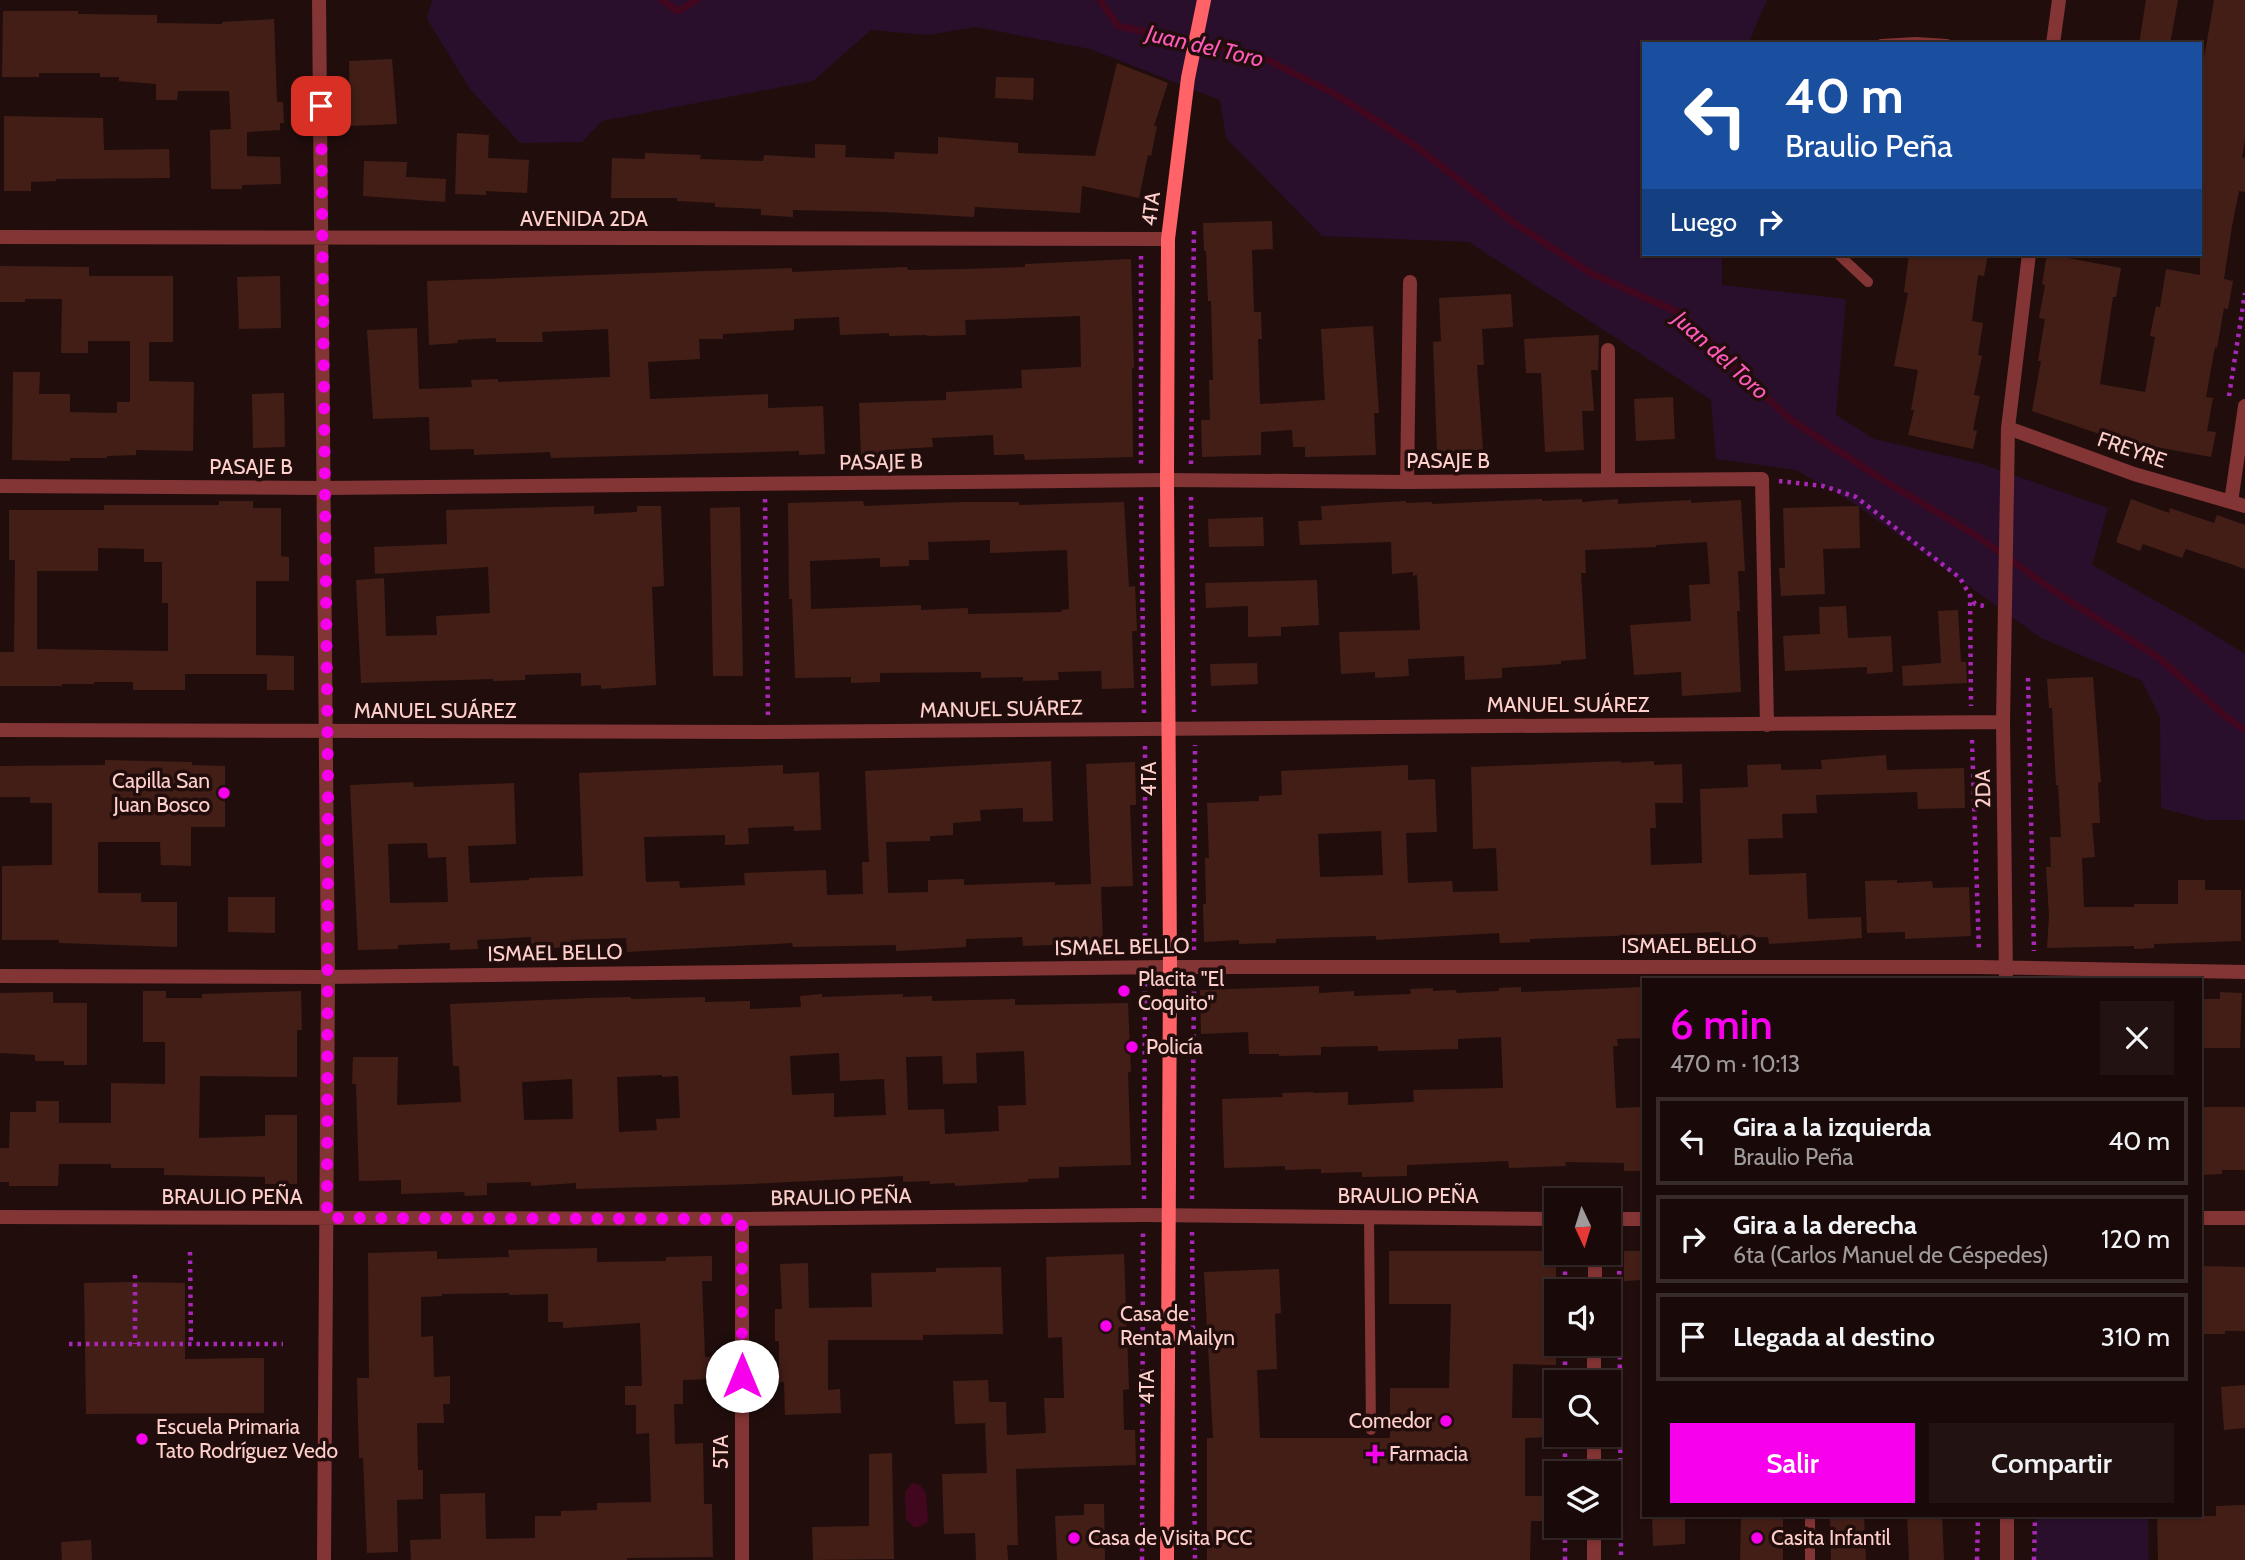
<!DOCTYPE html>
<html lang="es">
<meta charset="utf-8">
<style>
body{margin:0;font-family:Cabin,sans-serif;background:#221312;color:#f1f3f6;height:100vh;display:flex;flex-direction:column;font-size:26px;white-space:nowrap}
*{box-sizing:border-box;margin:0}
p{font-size:23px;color:#9f9a9c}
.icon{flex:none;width:38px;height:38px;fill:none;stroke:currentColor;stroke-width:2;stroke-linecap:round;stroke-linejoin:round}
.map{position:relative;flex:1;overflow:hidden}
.panel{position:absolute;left:1642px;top:978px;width:560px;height:539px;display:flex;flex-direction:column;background:#190a09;border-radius:0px;box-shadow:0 2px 5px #0004,0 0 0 2px #372b2a}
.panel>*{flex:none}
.banner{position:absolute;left:1642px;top:42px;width:560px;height:214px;border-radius:0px;box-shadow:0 2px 5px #0004,0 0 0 2px #372b2a;background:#1a4fa0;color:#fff;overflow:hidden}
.needle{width:46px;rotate:176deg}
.fabs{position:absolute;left:1544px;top:1188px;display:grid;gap:14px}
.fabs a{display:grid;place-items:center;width:77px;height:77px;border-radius:0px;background:#190a09;box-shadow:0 2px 5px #0004,0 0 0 2px #372b2a;font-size:35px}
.pin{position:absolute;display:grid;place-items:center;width:60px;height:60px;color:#fff;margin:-30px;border-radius:14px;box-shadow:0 4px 10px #0006}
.me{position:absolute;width:77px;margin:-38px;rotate:0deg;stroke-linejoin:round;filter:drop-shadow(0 0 5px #0008)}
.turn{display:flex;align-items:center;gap:24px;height:147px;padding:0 28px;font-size:32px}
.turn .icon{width:91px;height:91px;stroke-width:2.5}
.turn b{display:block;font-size:49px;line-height:60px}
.then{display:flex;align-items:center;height:66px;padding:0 28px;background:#0003;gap:14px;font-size:26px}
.round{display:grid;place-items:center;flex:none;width:74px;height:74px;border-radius:0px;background:#221312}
.headline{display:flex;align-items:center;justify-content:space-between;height:119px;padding:0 28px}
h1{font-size:42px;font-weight:600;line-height:52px;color:#f700eb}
.cta{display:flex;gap:14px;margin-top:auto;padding:14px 28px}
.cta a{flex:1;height:80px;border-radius:0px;background:#f700eb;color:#fff;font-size:28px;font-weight:600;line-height:80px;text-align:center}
.cta a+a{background:#221312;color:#f1f3f6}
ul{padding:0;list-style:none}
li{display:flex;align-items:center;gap:21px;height:88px;margin:0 14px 10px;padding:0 14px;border:4px solid #372b2a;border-radius:0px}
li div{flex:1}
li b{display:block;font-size:26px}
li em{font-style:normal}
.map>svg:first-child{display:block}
.green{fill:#290f2c}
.water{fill:#40071e}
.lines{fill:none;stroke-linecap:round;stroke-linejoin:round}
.stream{stroke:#40071e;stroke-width:7}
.building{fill:#431e17;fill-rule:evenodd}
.path{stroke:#a827b8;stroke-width:4.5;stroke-dasharray:3.5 5;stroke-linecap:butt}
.service{stroke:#833435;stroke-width:10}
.minor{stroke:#833435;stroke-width:14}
.secondary{stroke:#ff6367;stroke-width:14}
.route{stroke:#f700eb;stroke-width:12;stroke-dasharray:0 21.6}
.poi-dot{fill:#f700eb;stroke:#210e0c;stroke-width:2.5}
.labels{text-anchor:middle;stroke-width:7;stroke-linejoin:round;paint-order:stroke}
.street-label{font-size:21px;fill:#ffcfcc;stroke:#210e0c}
.poi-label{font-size:21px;fill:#ffcfcc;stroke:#210e0c;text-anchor:start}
.water-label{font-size:23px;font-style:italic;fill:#ff5abb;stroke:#210e0c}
</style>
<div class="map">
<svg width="2245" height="1560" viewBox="0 0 2245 1560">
<rect width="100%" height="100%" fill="#210e0c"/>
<path class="green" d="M432,0h1335l-19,44h-105v210h79v31l124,14 -10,116 38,24 108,25 126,44 -16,57 103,58 50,31v166h-40l-44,-12 -1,-91 -18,-36 -101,-43 -189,-136 -56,-32 -80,-11 -5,-59 -242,-158 -147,-6 -96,-98 -6,-38 -130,-51 -114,-22 -48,8 -57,-5 -58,51 -211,40 -20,21 -62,1 -50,-54 -43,-70z
M2036,1516h112l1,44h-114z"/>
<path class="water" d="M912,1483l7,1 7,9 2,28 -9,6h-5l-8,-8 -1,-27z"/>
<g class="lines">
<path class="stream" d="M662,0l16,11 19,-11
M1100,0l18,26 119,25 33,10 65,33 78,50 101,79 78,51 90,40 49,51 60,55 92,60 94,56 77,55 105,67 67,59 19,13"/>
</g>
<path class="building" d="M2146,0h32l-8,44h-31z
M2214,0h31v139l-3,18 3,1v34l-6,-1 -7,35 -8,53 9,2 -5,28 -4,-1 -7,40 -2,-1 -9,50 7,1 -6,33 9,1 -5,25 -94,-17 -85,-29 9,-50h-3l7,-42 -6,-1 6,-33 -3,-1 5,-30 74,14 -5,29h-3l-13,87 45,8 10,-55 -5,-1 6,-30 4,1 6,-38 34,6v-217h4z
M3,11h75v3l79,1v8l65,1v-2l52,-3 3,83h6l1,21h-4v7l-33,2v24l33,1 1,27 -39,1v4h-31l-1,-59 21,-1 -2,-38h-51l-1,9h-21v-16l-37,-3v-4h-19v-4h-61v4h-37z
M392,59l5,65 -47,2 -1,-65z
M1117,63l51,20 -14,43h3l-6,30 -3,-1 -9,43 -57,-12 -2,27 -105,-6 -1,10 -90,-5 -91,-2v7l-32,-2v-6l-46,-2v-4l-38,-2v-3h-66l1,-40 33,1v-6l56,2 -1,4 63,2 1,-6 51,3v-14l31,1 -1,12 49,2 1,-7 43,2v-17l80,6v10l77,3z
M996,77l38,1 -1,22 -38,-2z
M4,116l99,2 1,32 65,-1 1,29 -114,1v2l-25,1v9h-27z
M457,133l32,2 -1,23 41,2 -2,33 -41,-2v4l-31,-1z
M364,161l43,1 -1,15 40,2 -1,23 -82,-6z
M1272,221l1,28 -21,1 2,62h7l1,27h-4l2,65 65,-4 -4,-71 52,-3 6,87h-5l2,42 -71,2v-10h-12l-1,-17 -31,2v23l-59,2 -1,-37h9l-1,-40h4l-2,-79h-3l-2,-50h-2l-1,-28z
M1909,254h79l-4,22 -6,-1 -6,46 11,2 -5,32 4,1 -8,39 6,1 -7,34 4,1 -4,18 -65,-14 6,-25h-3l7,-40 -24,-4 14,-73 -4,-1z
M1131,259l3,109h-2l1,89 -108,3 -1,-6 -30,1 -1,-20 -61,3 1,9 -49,3v7l-23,1 -2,-55 87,-3v-8l76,-4 -1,-18 60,-3 -1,-51 -115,4 1,15 -39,1v-1l-38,1v-3l-49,2 -1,-18 -45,2v11l-71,4v5h-24l1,20 -52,3 2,37 118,-5v14l55,-2 2,48 -26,1v-4l-248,7 -1,-6 -76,3v-6l-44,1 -1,-33 -56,2 -6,-89 50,-2 2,61 53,-2 -1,-7 27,-1v3l112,-5 -2,-48 -66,3 1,10h-47v-4l-39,2 1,3 -29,2 -2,-64 365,-13v4l115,-5 1,3 55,-1 62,-2v-3z
M0,266l89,1v9h84v66h-24v39l45,1 -1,69 -57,-1v5l-29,1v2h-37v3l-58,-1 1,-88h27l-1,22h31v18l47,1v-11h13v-61h-42v12h-27l1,-54h-37v3h-25z
M280,276l1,52 -42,1 -2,-52z
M1511,294l2,33 -31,2 2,36h-7l6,85 -46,2 -4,-110 8,-1 -2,-43z
M1599,335l-1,35h-7l3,41h-12l2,39 -39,2 -4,-79h-15l-2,-34z
M284,393l1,54 -32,1 -1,-54z
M1673,397l2,42 -39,2 -2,-42z
M1542,499v2l40,-2v3l36,-3v5l73,-4v3l50,-3 4,71h-7l2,40h-3l4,81 -59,4 -1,-24 -47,3 -4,-50 61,-4 -2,-36 21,-1 -3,-42 -51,3v2l-71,3 1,23h-5l5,86 -25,2v3l-59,4v10l-37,2 -1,-24 -56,3 1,17 -34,2v-6l-34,2 -2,-42 81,-2 -3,-55 -4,1v-4l-21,2 -1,-32 -91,3 -2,-24 24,-1 -1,-14 85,-5v2l26,-1v2z
M2131,499l38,14 1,-5 44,15 3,-8 28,10v44l-59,-20 -4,9 -39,-14 -3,7 -24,-9z
M219,501h34v7h28v48l8,1v24h-33v74l38,1v34h-27v-16h-82v16h-52v-8h-39v2h-32v2h-62v-34h14l1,-92h-6v-50h95v-5h115zM98,548l46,1v13h18v41h6v48l-131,-2v-78h61z
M863,501l1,5 99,-4h56v3l105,-3 5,85 6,-1 2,45h-5l2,57 -32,1 -1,-18 -43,1 1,8 -36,1v-4l-42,1v-6l-101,1v9l-29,1v-6l-56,1 -3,-79h-3l-1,-96zM990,540v13l77,-3 2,59 -8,1 1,2 -94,2v-6l-47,2v-5l-110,4 -1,-48 70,-3v9l29,-1v-6h20l-1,-18z
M594,506v8l43,-2v-6h24l3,80 -12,1 4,98 -55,4v-4l-20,1v-13l-56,2v5l-32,1v-2l-132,4 -5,-103 28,-2 2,58 51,-1 -1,-19 54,-3 -2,-46 -113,7 -1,-27 73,-3 -1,-34z
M1859,506l1,42 -37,1 2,45 -44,2 -2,-28h6l-2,-60z
M740,507l3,169h-30l-3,-168z
M1263,517l1,29 -55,1 -1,-28z
M1317,580l2,45 -38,2v9l-33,1v-31l-42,2 -1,-25z
M1846,606l2,32 43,-2 2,36 -26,2v-7l-82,4 -2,-35 37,-2 -1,-27z
M1958,610l3,52h5l1,21 -64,3 -1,-20 39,-3 -3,-52z
M1257,663l1,21 -47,2 -1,-22z
M2093,677l8,105 -3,1 2,40h-8l3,34 -13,1 2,49h50v-3h44v-24h27v10h36v51l-87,3v4l-20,1v-3l-87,2 2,-32 -3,-49h5l-1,-30h11l-3,-52h-2l-4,-77h-3l-2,-29z
M1886,755l1,15 77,-2 1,40 -47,1 -1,-17 -101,3 1,18 -35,1 1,24 -35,1 1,36 57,-2 2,46 53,-2 1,21 -93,6 -1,-7 -47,2v-7l-191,7v3l-30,1 -1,-10 -123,7v-4l-100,3v4l-37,1v-4l-35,2 -1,-38h3l-1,-46h4l-2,-55 52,-2v-5l23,-1 -1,-24 127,-6v15l27,-1 2,53 -31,1 2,50 44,-2 1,11 45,-1 -2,-43 -23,1 -2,-82 150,-6v2l33,-2v4l28,-1 1,39h-28l1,25h-6l1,37 51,-2 -2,-74 48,-2 -1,-22 34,-1v6l41,-1 -1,-9zM1381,831l2,44 -63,2 -2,-43z
M105,760l87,2v3l33,1v61h-34v39l-30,-1 -1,-23h-62v51h43v9h36v45l-118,-4v-3h-57v-74l50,-1v-62h-22v-6h-30v-31l105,-1z
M1051,761l2,60 -30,1v-14l-43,2 1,11 -28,2v12l-23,1v5l-44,1 2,51 40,-1v-12l36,-1v6l91,-3v3l36,-1 -5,-120 49,-2 1,43h-6l3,81 -32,1 2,56 -80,3 -1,-9 -56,2v8l-70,4v-6l-103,2 -1,-4 -165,9 -1,-14 -55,2v7l-40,2v-12l-54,3 1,9 -28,1v-7l-52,2v4l-40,1 -8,-165 63,-3 1,5 100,-4 2,61 -48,2 2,37 59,-3v-2l54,-2 -4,-103 204,-8v9l36,-2 2,58 -27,1v-5l-46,2 1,16 -24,1v-10l-81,2 2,45 33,-1 1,7 65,-3 -1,-12 82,-3 1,25 36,-1 -1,-32h7l-4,-91zM427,843l1,15 18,-1 2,45 -58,1 -2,-59z
M1897,880v3l35,-2 1,7 36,-1 2,49 -66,3v-7l-38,1 -2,-52z
M228,897h47v36l-47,-1z
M1319,986v7l35,-2v5l57,-2 -1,-5 23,-1v3l23,-1 1,3 42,-2v-3l22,-1v5l122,-5v51l-26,1 1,7h-5l3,62 27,-1v64h-19v-8l-59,-1 1,4 -57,2 -1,-7 -101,4v11l-45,1v-5l-41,1v-4l-36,1v-4l-61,2 -2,-69 61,-2 -1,-4 31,-1v1l35,-1v13l66,-3 -1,-12 90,-2 -2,-51 -43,2v10l-80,2v-5l-57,1v8l-42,1v-2h-30l-1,-22 -47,2 -1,-44z
M143,991h23v7h36v-4l99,-3 1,39h-5v47l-97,-1 -1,62 66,-2v-21h32v69h-32v-7l-101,-2v-7h-53v-4h-52l-1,22h-49v-4h-9v-34h9l1,-36h26v-11h23v22h52v-40l54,1v-42h-22z
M53,992v11h34v62h-23v-4h-29v-6l-35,-2v-60z
M2220,992l22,1 -2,55h-40v-49h20z
M822,994v3l81,-3v3l29,-1v5l83,-2v6l113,-2 3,69h-3l3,93 -72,2v11l-31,1v3l-73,4v-3l-25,1v-3l-27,1v-6l-151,8 -176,5v-6l-45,3v-4l-44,1v12l-22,1 -1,-4 -63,2v-14l-42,1 -3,-97h-4l1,-27h45l-1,48 64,-3 -2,-36h-6l-3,-62 139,-6 42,-1v2l74,-2v5l45,-1v8l51,-2 -1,-11zM1024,1051l2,54 -28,1 1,25 -54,3 -1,-25 -36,1 -2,-53 36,-1 1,28 34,-1 -1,-30zM839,1053l1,28 44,-2 2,36 -52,2v-24l-42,2 -2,-39zM662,1075v2l16,-1 2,42 -24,1 1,11 -38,2 -2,-55zM572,1079l1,40 -49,1 -2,-38z
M2200,1107h45v63h-23v4l-22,1z
M597,1248v14l69,-1v-4l46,-1v25h-10l3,76h8l1,22 -31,1v24h-9l1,40 28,-1 1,61h8l1,53 -86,1v2h-216l-1,-20 31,-1 -1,-45 45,-1 1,46 49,-1v-22h26v-5l36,-1v-7l54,-1 -2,-69 -13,1v-29h-11v-19h17l-2,-63 -77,5v-6h-15v-28l-39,1v-2l-67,1v2l-21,1v40l12,-1 1,41 16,-1v28h-7l1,19h-27l1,47h5v29l-26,1 1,52 -31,1 -4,-95h-4l-2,-80h12l-1,-125 69,-2v8l72,-2 -1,-7z
M1389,1251h167v114l-43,-1 -1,54h39v19l-26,1v58h31v25h-25l-1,39h-323v-122h6l-9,-166 75,-3 2,44 -6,1 2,55 -20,1 3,68h130v-50h59l2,-84h-62z
M1624,1251h19v29l-19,1z
M1124,1254l5,135 -6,1 1,40h11l1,35 -120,4 2,76h-11l1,15h-32l-1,-27 -31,1 -2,-60 45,-1 -2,-50 -30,1 -2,-43 35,-1 1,22h17l1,33 39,-2 -2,-35h20l-2,-61 -14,1 -2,-81z
M808,1263l1,45 63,-1 -1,-34 65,-1v-4l65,-1 2,67 -80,1v5h-95v50l12,-1 1,24 -56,2 -1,-33h-5v-41h-4v-32h7l-2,-45z
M2200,1266l45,1v64h-20v3h-25z
M131,1282l54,1v76l79,-1v55l-178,1 -2,-131z
M2245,1385v43l-21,2 -3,-43z
M892,1453l2,106 -81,1 -1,-33 57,-1v-72z
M1084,1504h20l1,56h-48l-2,-44 29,-1z
M2245,1505v55h-87l-1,-44h59v-10z
M1652,1516h33v28l-32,2z
M1741,1516h42v44h-43z
M1830,1516h34l2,44h-35z
M1907,1516h35l2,44h-35z
M91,1540l1,20h-30l-1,-18z"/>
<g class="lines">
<path class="path" d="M1141,256v208
M2229,396l16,-103
M1191,464l3,-237
M1779,481l44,5 33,11 104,81 15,26 13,3
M1141,497l3,216
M1191,497l3,215
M765,499l3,216
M1970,594l1,112
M2028,678l6,273
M1972,740l7,211
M1145,746v205
M1194,950l1,-205
M1144,1199l1,-215
M1192,1199l2,-216
M1192,1232l3,328
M1619,1237l2,323
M190,1252l1,92
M135,1275v69
M1565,1292v-39
M69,1344h214
M1565,1382v-38
M1565,1474v-39
M1142,1560l1,-328
M1565,1560v-34
M1977,1560l1,-44
M2034,1560l1,-44"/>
<path class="service" d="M1881,44l35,-2 31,2
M1838,254l30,28
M1369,1217l2,213
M1810,1516v44"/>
<path class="minor" d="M319,0l9,977 -4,583
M2053,44l6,-44
M0,237l1168,2
M2008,428l126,46 111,32
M1608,480v-130
M1407,482l3,-200
M0,486l324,2 843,-8 240,2 355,-3 5,246
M2231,502l14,-96
M0,730l768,2 1235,-10
M0,976l328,1 842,-10h810l265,5
M2006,980l-3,-258 5,-294 21,-174
M0,1217l742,2 402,-4 412,4
M2200,1218h45
M742,1219v341
M1608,1219h35
M1595,1292v-39
M1594,1382v-38
M1594,1474v-39
M1594,1560v-34
M2007,1560v-44"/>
<path class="secondary" d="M1167,1560l3,-593 -3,-487 1,-241 20,-161 16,-78"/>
</g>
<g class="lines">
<path class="route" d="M321,106l7,681 -1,431 415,1v157"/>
</g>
<g class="poi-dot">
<circle cx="224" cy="793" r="7"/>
<circle cx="1124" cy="991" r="7"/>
<circle cx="1132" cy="1047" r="7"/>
<circle cx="1106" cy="1326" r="7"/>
<circle cx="1446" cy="1421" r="7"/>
<circle cx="142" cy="1439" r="7"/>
<path d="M1371.5 1443.5h7v7h7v7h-7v7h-7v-7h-7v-7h7z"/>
<circle cx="1074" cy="1538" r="7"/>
<circle cx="1757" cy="1538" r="7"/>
</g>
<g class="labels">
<g class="street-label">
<text transform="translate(1151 209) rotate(-83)" y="7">4TA</text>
<text x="584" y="226">AVENIDA 2DA</text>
<text transform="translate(2132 450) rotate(19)" y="7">FREYRE</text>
<text x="1448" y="468">PASAJE B</text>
<text transform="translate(881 462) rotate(-1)" y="7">PASAJE B</text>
<text x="251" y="474">PASAJE B</text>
<text x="1568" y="712">MANUEL SUÁREZ</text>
<text transform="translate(1001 709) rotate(-1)" y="7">MANUEL SUÁREZ</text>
<text x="435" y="718">MANUEL SUÁREZ</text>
<text transform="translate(1149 779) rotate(-90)" y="7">4TA</text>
<text transform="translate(1983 789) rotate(-91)" y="7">2DA</text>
<text x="1689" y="953">ISMAEL BELLO</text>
<text transform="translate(1122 947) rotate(-1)" y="7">ISMAEL BELLO</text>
<text transform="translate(555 953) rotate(-1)" y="7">ISMAEL BELLO</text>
<text x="1408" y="1203">BRAULIO PEÑA</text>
<text x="232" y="1204">BRAULIO PEÑA</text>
<text transform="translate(841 1197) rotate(-1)" y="7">BRAULIO PEÑA</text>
<text transform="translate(1147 1387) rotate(-90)" y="7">4TA</text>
<text transform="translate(721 1452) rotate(-90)" y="7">5TA</text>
</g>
<g class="poi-label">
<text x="210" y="788" text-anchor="end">Capilla San<tspan x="210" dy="24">Juan Bosco</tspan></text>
<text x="1138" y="986">Placita "El<tspan x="1138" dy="24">Coquito"</tspan></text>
<text x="1146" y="1054">Policía</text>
<text x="1120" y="1321">Casa de<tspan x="1120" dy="24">Renta Mailyn</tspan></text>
<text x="1432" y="1428" text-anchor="end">Comedor</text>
<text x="156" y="1434">Escuela Primaria<tspan x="156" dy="24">Tato Rodríguez Vedo</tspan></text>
<text x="1389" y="1461">Farmacia</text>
<text x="1088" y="1545">Casa de Visita PCC</text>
<text x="1771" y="1545">Casita Infantil</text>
</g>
<g class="water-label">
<text transform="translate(1205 46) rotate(13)" y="8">Juan del Toro</text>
<text transform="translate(1721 355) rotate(42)" y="8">Juan del Toro</text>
</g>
</g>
</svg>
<div class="fabs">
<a><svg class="needle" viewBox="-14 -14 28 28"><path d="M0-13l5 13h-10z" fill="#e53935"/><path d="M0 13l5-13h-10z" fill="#9f9a9c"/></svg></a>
<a><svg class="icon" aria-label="sound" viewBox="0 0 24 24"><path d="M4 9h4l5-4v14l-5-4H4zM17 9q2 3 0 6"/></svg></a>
<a><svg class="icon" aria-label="search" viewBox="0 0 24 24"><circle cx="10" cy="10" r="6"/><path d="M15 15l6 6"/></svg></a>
<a><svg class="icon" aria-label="layers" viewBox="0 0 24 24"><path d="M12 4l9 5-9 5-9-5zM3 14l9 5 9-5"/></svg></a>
</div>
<div class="pin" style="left:321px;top:106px;background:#d93025"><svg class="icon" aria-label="arrive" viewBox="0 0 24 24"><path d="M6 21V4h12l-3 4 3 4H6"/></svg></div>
<svg class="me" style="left:742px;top:1376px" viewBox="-20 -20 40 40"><circle r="19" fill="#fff"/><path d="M0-13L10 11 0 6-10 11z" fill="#f700eb"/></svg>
<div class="banner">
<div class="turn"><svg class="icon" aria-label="left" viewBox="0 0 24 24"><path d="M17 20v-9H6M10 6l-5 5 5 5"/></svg><div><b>40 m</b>Braulio Peña</div></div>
<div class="then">Luego<svg class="icon" aria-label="right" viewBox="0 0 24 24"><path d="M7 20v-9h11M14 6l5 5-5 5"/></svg></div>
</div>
<section class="panel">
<div class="headline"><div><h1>6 min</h1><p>470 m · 10:13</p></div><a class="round"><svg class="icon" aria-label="close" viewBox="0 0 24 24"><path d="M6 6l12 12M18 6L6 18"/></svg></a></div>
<ul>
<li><svg class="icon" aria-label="left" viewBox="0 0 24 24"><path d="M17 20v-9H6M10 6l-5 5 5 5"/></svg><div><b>Gira a la izquierda</b><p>Braulio Peña</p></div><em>40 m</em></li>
<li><svg class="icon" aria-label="right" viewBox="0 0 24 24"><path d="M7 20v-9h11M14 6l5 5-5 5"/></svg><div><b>Gira a la derecha</b><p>6ta (Carlos Manuel de Céspedes)</p></div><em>120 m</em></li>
<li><svg class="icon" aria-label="arrive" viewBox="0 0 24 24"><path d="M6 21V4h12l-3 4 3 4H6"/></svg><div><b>Llegada al destino</b></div><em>310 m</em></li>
</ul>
<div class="cta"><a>Salir</a><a>Compartir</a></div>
</section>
</div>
